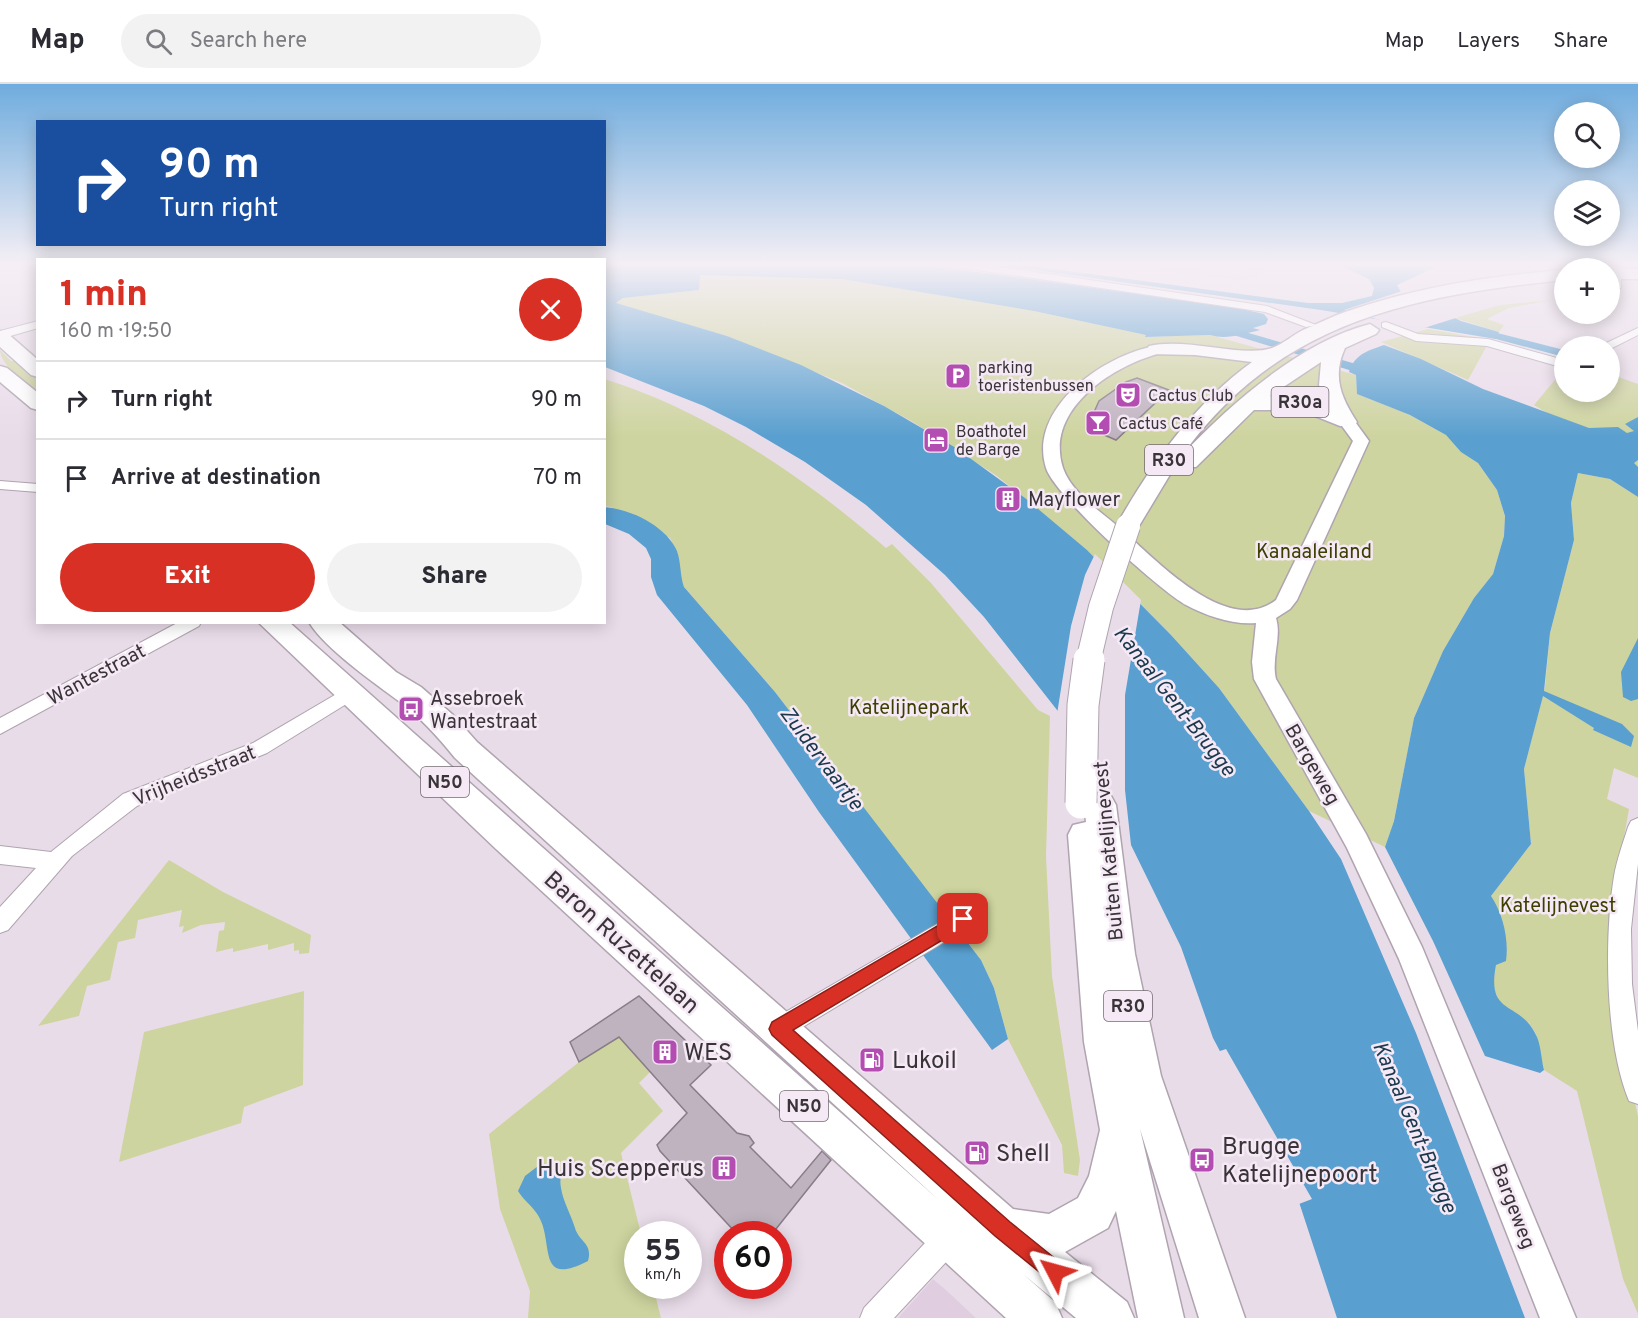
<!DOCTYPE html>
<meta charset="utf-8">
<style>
body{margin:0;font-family:Overpass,sans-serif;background:#f2f2f3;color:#2b2b33;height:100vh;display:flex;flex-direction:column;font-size:22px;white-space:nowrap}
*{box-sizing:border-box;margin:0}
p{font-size:20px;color:#7c7c81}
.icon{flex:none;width:33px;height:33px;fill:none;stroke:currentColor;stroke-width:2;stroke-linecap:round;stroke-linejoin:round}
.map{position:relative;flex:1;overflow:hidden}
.panel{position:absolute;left:36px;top:174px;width:570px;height:366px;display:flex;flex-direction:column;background:#fff;border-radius:0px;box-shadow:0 3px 15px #0003}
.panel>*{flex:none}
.guide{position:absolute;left:36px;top:36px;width:570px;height:126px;border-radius:0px;box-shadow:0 3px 15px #0003;background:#1a4fa0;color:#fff;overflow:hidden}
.buttons{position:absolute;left:1554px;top:18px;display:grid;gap:12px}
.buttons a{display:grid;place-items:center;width:66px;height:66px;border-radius:50%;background:#fff;box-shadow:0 3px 15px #0003;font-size:30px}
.speed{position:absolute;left:624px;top:1137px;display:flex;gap:12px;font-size:30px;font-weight:700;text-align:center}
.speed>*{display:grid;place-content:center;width:78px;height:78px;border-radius:50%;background:#fff;box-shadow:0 3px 15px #0003;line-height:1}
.speed small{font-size:15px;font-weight:400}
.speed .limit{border:9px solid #d22;background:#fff;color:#111}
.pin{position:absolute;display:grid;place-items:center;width:51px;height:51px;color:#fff;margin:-26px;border-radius:12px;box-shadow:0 3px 9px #0006}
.me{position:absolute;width:66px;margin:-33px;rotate:309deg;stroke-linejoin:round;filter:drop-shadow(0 0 4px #0008)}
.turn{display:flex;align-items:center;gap:21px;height:126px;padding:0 24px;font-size:27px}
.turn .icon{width:78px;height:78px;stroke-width:2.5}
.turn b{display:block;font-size:42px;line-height:51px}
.round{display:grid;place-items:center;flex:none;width:63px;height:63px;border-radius:32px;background:#f2f2f3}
.headline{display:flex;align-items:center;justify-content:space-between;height:102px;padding:0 24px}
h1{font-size:36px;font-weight:800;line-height:45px;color:#d93025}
.button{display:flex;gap:12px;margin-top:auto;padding:12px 24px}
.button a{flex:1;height:69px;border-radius:36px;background:#d93025;color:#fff;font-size:24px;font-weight:800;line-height:69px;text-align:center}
.button a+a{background:#f2f2f3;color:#2b2b33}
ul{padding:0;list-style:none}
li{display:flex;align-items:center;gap:18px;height:78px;padding:0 24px;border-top:2px solid #e1e1e2}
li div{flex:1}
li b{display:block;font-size:22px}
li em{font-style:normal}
header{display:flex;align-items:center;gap:36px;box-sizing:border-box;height:84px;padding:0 30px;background:#fff;border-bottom:2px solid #e1e1e2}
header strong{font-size:28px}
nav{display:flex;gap:33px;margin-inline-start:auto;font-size:21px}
.search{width:420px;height:54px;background:#f2f2f3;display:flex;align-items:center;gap:15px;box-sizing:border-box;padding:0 21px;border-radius:33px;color:#7c7c81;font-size:22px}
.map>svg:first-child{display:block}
.built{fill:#e0cee0}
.green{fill:#ced49f}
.water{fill:#599fcf}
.pier{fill:#e9dce9}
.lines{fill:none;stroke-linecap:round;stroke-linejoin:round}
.canal{fill:#599fcf;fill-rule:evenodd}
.building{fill:#bfb3bf;stroke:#877c87;stroke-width:1.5}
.minor-casing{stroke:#afa4af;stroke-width:2}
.tertiary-casing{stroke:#afa4af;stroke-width:3}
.primary-casing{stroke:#afa4af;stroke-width:3}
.minor{fill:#fff;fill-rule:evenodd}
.tertiary{fill:#fff;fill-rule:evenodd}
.primary{fill:#fff;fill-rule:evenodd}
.primary-bridge-far1-casing{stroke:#afa4af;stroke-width:26;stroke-linecap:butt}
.primary-bridge-casing{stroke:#afa4af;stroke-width:33;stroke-linecap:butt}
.primary-bridge-far1{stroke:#fff;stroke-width:24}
.primary-bridge{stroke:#fff;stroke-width:31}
.route{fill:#d93025;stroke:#8d1f18;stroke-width:1.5}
.labels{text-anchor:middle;stroke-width:5;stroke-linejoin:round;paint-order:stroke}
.far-poi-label{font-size:16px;fill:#393438;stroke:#f6e9f6;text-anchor:start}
.shield{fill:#f6e9f6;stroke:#726a71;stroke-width:1.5}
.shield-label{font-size:18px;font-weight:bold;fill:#393438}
.poi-label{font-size:20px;fill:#393438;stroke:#f6e9f6;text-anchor:start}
.park-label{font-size:20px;fill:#3c3f00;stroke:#f6e9f6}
.street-label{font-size:20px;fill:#393438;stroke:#f6e9f6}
.water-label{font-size:21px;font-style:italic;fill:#19384c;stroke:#f6e9f6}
.near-street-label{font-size:24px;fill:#393438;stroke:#f6e9f6}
.near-poi-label{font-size:24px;fill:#393438;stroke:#f6e9f6;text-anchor:start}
</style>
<header>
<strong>Map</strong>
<div class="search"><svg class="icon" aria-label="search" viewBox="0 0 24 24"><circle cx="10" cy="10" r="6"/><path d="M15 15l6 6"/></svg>Search here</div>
<nav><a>Map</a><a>Layers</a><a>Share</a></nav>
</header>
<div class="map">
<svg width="1638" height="1234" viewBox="0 0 1638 1234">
<rect width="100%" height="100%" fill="#e9dce9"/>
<path class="built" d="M1118,180h46l72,10 11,-4 3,-6h14l-6,13 -18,4z
M933,1195l13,11 30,28h-78z"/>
<path class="green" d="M700,191l142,4 192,32 112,24v2l64,-2 146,40 1,19 53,21 36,20 15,16 17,12 19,27 8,26 -1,20 -11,38 -19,24 -31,53 -29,67 -20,103 -9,26 -76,-36 -90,-123 -48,-53 -84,-85 -90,-74 -84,-54 -71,-39 -115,-47 -111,-32 7,-6 75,-8z
M1552,216l-43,8 -22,11 17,6 -5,7 -44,-14 45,-13z
M1428,245l62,11 -22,40 -87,-38z
M0,266l11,11h8l18,17v16c-11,-10 -37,-30 -37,-44z
M1564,285v23h46v-18l28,10v83l-104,-62z
M604,295c102,31 203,100 282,169l6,-4 39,39 107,127 12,6 -4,140 6,120 28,184 -2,16 -14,-3 -2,-28 -54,-106 -14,-51 -13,-28 -16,-21 9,-8 -22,-28 -12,5 -165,-216 -91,-105 -5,-14 -1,-19 -8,-16 -59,-31 -6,-1z
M1578,389l32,6 28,18v281l-24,-10 -7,31 22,10 -11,61 3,173 17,73v198l-15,-35 -46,-188 -33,-21 -8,-36 -7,-11 -29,-20 -8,-19 4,-19 -5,-69 40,-52 -7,-75 21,-82 5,-54 24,-93 -3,-37z
M169,776l54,32 88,43 -2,18 -10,1v-4l-5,1v-8l-26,7v-6l-35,8v-4l-17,4 3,-21 5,-1 1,-8 -24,3 -19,8 2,-7 -5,1 3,-17 -44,10 -3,18 -17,4 -8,38 -23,6 -8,30 -41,10z
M304,907l-1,94 -59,22 -3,16 -122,39 25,-130z
M619,953l31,35 -11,11 24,28 -42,42 20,81h-3v52h15l8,32h-133l2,-27 -30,-82 -11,-75 90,-72z"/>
<path class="water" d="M605,180h314l314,43 31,7 4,5 -2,5 -13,4 7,2c-17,4 -34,10 -50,5l-65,2 1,-2 -112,-24 -192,-32 -142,-4 -1,15 -76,8 -7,5 111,33 74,29 83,41 72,42 69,50 62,52 84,85 48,53 90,123 32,48 75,174 109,285h-188l-39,-119 -85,-161 -32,-91 -50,-102 -6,-55 -57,-66 -84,-107 -39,-42 -79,-70 -61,-43 -59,-35 -42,-21 -99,-39z
M992,180h25l291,39h34l30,-7 2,-8 -5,-9 -32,-15h88l11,3 -39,18 4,7 60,29 38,11 -3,7 -175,-29z
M1384,261l37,14 62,30 106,39 29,-1 9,6 7,-2 -9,-7 13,-7v43l-4,3 4,4v30l-28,-18 -32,-6 -7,30 3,37 -24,93 -6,58 78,33 12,12 -3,11 -38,-17 1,-2 -51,-32 -19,73 7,75 -40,52c12,18 18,43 15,65l-10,4c-10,51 23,36 39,68 6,10 6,25 9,37l-4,3 -55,-17 -52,-115 -48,-94 9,-26 20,-103 29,-67 31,-53 19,-24 11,-38 1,-20 -8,-26 -19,-27 -17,-11 -15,-17 -36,-20 -53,-21 -1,-19 -7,-3c6,-18 18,-21 35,-27z
M604,423c27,2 62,19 73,44 4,11 3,25 7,36l91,105 206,268 13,28 14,51 -16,11 -173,-238 -72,-107 -90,-110 -6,-18v-18l-5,-11 -17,-14 -24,-10z
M1638,554v61l-7,2 -8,-4 -2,-25z
M542,1079l16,2c5,7 1,14 3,23 2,13 10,27 14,40 4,14 18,15 13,33 -52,27 -34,-18 -49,-44 -5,-10 -15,-16 -21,-26l7,-15z"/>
<path class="pier" d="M1405,206l54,27 -35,11 -30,-4 -50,-14z
M1095,470l46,46 -16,95v113l-3,-17 -65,-77 14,-88 14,-51z
M1226,965l86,150 -13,5 -82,-152z"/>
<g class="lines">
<path class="canal" d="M1221,241l156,45 2,3 -2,3h-8l-152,-46v-4z
M1474,243l90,23v7l-94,-25v-4z"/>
</g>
<path class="building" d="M1137,294l32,12 -53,50 -14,-6 1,-3 -16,-3 12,-27 27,-19z
M639,912l72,69 -21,20 47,48 12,3 5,7 -4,4 41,41 31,-37 9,9 -59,74h-35l-77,-83 -3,-6 30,-32 -68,-76 -40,25 -9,-20z"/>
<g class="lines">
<g class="minor-casing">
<path id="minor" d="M952,180h28l287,42 49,19 -10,2 -41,-15 -308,-45z
M1572,180h16l7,4h-14z
M1603,180l18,3v21h-8l-1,-18z
M38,237v7l-38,11v-8z
M1386,238l32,12 70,5 76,21v8l-77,-22 -71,-5 -34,-14v-4z
M1638,244v7l-28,14 -10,-3z
M0,397l38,3v8l-38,-3z
M179,538h22l-2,4 -199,108v-16z
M350,602l6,2 3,5 -3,5 -89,55 -130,53 -65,50 -64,74 -8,3v-26l36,-39 -36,-4v-18l51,6 72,-58 130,-51z
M1638,734v46l-7,65 1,55 6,47v73l-9,-3c-24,-58 -25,-163 -15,-225 3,-17 9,-33 14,-49l3,-6z
M963,825l8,3 3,7 -3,7 -185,111 -8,4 -8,-4 -4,-8 4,-8z
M950,1139l10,4 4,10 -4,10 -66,71h-34l4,-10 76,-81z"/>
</g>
<g class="tertiary-casing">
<path id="tertiary" d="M1156,262l5,1 2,3 -2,3c-47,12 -117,56 -98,115 9,26 40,45 59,62 33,29 106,108 154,70l77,-159 -14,-19 2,-3h12l16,22 -72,159 -7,9 -14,9c6,20 -5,40 0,61l90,155 56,113 154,371h-36l-141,-359 -52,-111 -93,-169 -2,-17 4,-39c-24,2 -49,-7 -70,-18 -27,-15 -131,-109 -140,-137 -19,-60 59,-114 110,-122z"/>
</g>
<g class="primary-casing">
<path id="primary" d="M1610,185h28v10h-28z
M1564,186v10c-154,16 -284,41 -381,174 47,-50 119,-113 187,-130l9,6 -3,4 -31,14c-13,28 -4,50 12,74l-3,4h-14l-40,-16h-46l-58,57h-16l-3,-4 -41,68 -8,2 -8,-2 -4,-5c36,-63 77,-121 136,-164l-57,-7 -46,-1 -2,-4 2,-4c38,-9 93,12 123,2 11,-4 21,-13 31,-18 14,-6 28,-13 42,-18 71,-25 144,-36 219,-42zM1321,278l-2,23 7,19 -26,-6 -30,-2z
M0,247l7,2 31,27v17l-7,-2 -31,-28z
M0,282l7,2 31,25v17l-7,-2 -31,-26z
M258,538h31l652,580 -486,-444c-16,-20 -34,-40 -55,-56 -24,-18 -76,-54 -91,-80h30l57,50 25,15 32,28 24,27 536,467 36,5 29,-16 11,-22 11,-46 -16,-88 -16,-207 5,-10 13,-3 -2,-17 5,-9 11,-4 11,4 5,9 19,149 26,122 84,242h-46l-59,-189 44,189h-46l-22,-107 -8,17 -43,24 62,50 7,16h-58l-53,-44 32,28 7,16h-56l-510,-469z"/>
</g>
<use href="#minor" class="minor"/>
<use href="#tertiary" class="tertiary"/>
<use href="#primary" class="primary"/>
<g class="primary-bridge-far1-casing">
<path id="primary-bridge-far1" d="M1088,578l13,-55 27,-81"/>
</g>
<g class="primary-bridge-casing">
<path id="primary-bridge" d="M1081,719l2,-98 6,-45"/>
</g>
<use href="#primary-bridge-far1" class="primary-bridge-far1"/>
<use href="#primary-bridge" class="primary-bridge"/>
</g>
<linearGradient id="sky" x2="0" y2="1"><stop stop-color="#6facde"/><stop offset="0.51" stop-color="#f5eff5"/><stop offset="1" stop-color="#f5eff5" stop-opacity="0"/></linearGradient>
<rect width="1638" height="353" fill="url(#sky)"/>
<path class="route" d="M963,827l6,2 2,6 -2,5 -176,106 217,192 53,43 3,7 -3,7 -8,4 -7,-4 -53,-43 -223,-201 -3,-6 3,-7z"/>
<defs>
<g id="parking-square" transform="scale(1.35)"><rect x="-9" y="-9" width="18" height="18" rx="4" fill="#b34db1" stroke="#f6e9f6"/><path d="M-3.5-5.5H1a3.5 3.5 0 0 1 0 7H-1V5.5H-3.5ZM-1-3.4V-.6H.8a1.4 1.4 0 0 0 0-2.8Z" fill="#fff"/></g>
<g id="theatre-square" transform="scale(1.35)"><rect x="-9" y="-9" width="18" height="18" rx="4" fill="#b34db1" stroke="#f6e9f6"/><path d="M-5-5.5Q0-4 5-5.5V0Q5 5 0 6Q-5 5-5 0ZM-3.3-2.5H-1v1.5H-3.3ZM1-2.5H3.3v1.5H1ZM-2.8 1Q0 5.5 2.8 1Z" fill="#fff"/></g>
<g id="bar-square" transform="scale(1.35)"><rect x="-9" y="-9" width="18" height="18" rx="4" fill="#b34db1" stroke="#f6e9f6"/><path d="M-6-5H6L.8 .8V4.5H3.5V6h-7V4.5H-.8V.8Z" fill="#fff"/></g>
<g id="hotel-square" transform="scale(1.35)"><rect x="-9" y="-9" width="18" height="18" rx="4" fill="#b34db1" stroke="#f6e9f6"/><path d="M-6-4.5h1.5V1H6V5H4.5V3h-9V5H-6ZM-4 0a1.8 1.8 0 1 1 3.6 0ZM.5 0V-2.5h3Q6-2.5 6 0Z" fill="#fff"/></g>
<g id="building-square" transform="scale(1.35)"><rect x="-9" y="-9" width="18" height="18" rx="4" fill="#b34db1" stroke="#f6e9f6"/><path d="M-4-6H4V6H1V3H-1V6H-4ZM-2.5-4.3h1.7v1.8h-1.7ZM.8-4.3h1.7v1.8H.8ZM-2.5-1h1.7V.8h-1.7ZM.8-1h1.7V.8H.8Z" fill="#fff"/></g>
<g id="bus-square" transform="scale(1.35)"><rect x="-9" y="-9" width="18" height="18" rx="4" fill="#b34db1" stroke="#f6e9f6"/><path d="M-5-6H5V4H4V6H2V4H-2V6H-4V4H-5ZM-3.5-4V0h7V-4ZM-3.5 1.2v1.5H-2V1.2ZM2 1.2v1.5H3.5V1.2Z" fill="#fff"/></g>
<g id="fuel-square" transform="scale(1.35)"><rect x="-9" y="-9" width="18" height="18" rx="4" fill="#b34db1" stroke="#f6e9f6"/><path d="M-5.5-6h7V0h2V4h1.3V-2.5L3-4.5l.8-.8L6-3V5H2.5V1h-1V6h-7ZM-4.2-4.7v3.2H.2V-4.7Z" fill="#fff"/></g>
</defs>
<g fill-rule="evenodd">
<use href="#parking-square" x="958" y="292"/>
<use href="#theatre-square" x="1128" y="311"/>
<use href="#bar-square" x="1098" y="339"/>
<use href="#hotel-square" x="936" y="356"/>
<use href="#building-square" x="1008" y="415"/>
<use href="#bus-square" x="411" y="625"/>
<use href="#building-square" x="665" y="968"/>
<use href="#fuel-square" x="872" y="976"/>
<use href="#fuel-square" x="977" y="1069"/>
<use href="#bus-square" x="1202" y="1076"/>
<use href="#building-square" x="724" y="1084"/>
</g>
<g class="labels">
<g class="far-poi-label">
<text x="978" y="289">parking<tspan x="978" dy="18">toeristenbussen</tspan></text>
<text x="1148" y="317">Cactus Club</text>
<text x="1118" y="345">Cactus Café</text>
<text x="956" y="353">Boathotel<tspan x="956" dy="18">de Barge</tspan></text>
</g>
<g class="shield">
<rect x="1271.5" y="303" width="57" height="30" rx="4.5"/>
<rect x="1145" y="361" width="48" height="30" rx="4.5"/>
<rect x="421" y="683" width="48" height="30" rx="4.5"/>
<rect x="1104" y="907" width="48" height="30" rx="4.5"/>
<rect x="780" y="1007" width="48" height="30" rx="4.5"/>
</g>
<g class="shield-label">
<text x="1300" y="324">R30a</text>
<text x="1169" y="382">R30</text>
<text x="445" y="704">N50</text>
<text x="1128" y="928">R30</text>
<text x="804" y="1028">N50</text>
</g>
<g class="poi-label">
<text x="1028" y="422">Mayflower</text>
<text x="430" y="621">Assebroek<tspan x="430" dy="23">Wantestraat</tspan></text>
</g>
<g class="park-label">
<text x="1314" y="474">Kanaaleiland</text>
<text x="909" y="630">Katelijnepark</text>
<text x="1558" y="828">Katelijnevest</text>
</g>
<g class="street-label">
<text transform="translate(96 590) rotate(-28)" y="7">Wantestraat</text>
<text transform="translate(1313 680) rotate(60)" y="7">Bargeweg</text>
<text transform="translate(194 691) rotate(-22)" y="7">Vrijheidsstraat</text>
<text transform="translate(1108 767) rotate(-95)" y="7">Buiten Katelijnevest</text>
<text transform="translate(1514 1122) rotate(69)" y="7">Bargeweg</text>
</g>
<g class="water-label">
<text transform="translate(1175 617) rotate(52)" y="7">Kanaal Gent-Brugge</text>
<text transform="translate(822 674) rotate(53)" y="7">Zuidervaartje</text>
<text transform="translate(1415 1043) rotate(67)" y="7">Kanaal Gent-Brugge</text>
</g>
<g class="near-street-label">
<text transform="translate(622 858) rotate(42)" y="8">Baron Ruzettelaan</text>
</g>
<g class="near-poi-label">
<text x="684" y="976">WES</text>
<text x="892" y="984">Lukoil</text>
<text x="1222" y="1070">Brugge<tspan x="1222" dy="28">Katelijnepoort</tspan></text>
<text x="996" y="1077">Shell</text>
<text x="704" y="1092" text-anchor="end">Huis Scepperus</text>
</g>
</g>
</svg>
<div class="buttons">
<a><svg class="icon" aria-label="search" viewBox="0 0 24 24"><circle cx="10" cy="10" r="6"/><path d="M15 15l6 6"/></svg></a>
<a><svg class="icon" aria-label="layers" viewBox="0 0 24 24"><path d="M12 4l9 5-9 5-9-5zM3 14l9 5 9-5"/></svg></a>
<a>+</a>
<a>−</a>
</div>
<div class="speed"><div>55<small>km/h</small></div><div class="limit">60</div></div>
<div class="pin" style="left:963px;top:835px;background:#d93025"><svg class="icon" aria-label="arrive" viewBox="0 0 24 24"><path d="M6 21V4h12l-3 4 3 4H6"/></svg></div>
<svg class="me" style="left:1055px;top:1188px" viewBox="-20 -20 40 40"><path d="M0-17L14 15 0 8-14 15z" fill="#d93025" stroke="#fff" stroke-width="4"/></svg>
<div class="guide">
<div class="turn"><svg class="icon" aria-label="right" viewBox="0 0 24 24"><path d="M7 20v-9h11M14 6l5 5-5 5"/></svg><div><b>90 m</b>Turn right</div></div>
</div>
<section class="panel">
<div class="headline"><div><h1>1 min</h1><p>160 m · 19:50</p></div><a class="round" style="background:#d93025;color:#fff"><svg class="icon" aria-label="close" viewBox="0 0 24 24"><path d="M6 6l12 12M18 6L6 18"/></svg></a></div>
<ul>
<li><svg class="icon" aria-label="right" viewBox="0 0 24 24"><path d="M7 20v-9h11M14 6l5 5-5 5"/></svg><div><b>Turn right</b></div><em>90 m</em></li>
<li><svg class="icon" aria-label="arrive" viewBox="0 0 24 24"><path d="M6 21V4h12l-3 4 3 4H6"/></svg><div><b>Arrive at destination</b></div><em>70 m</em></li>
</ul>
<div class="button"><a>Exit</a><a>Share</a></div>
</section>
</div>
